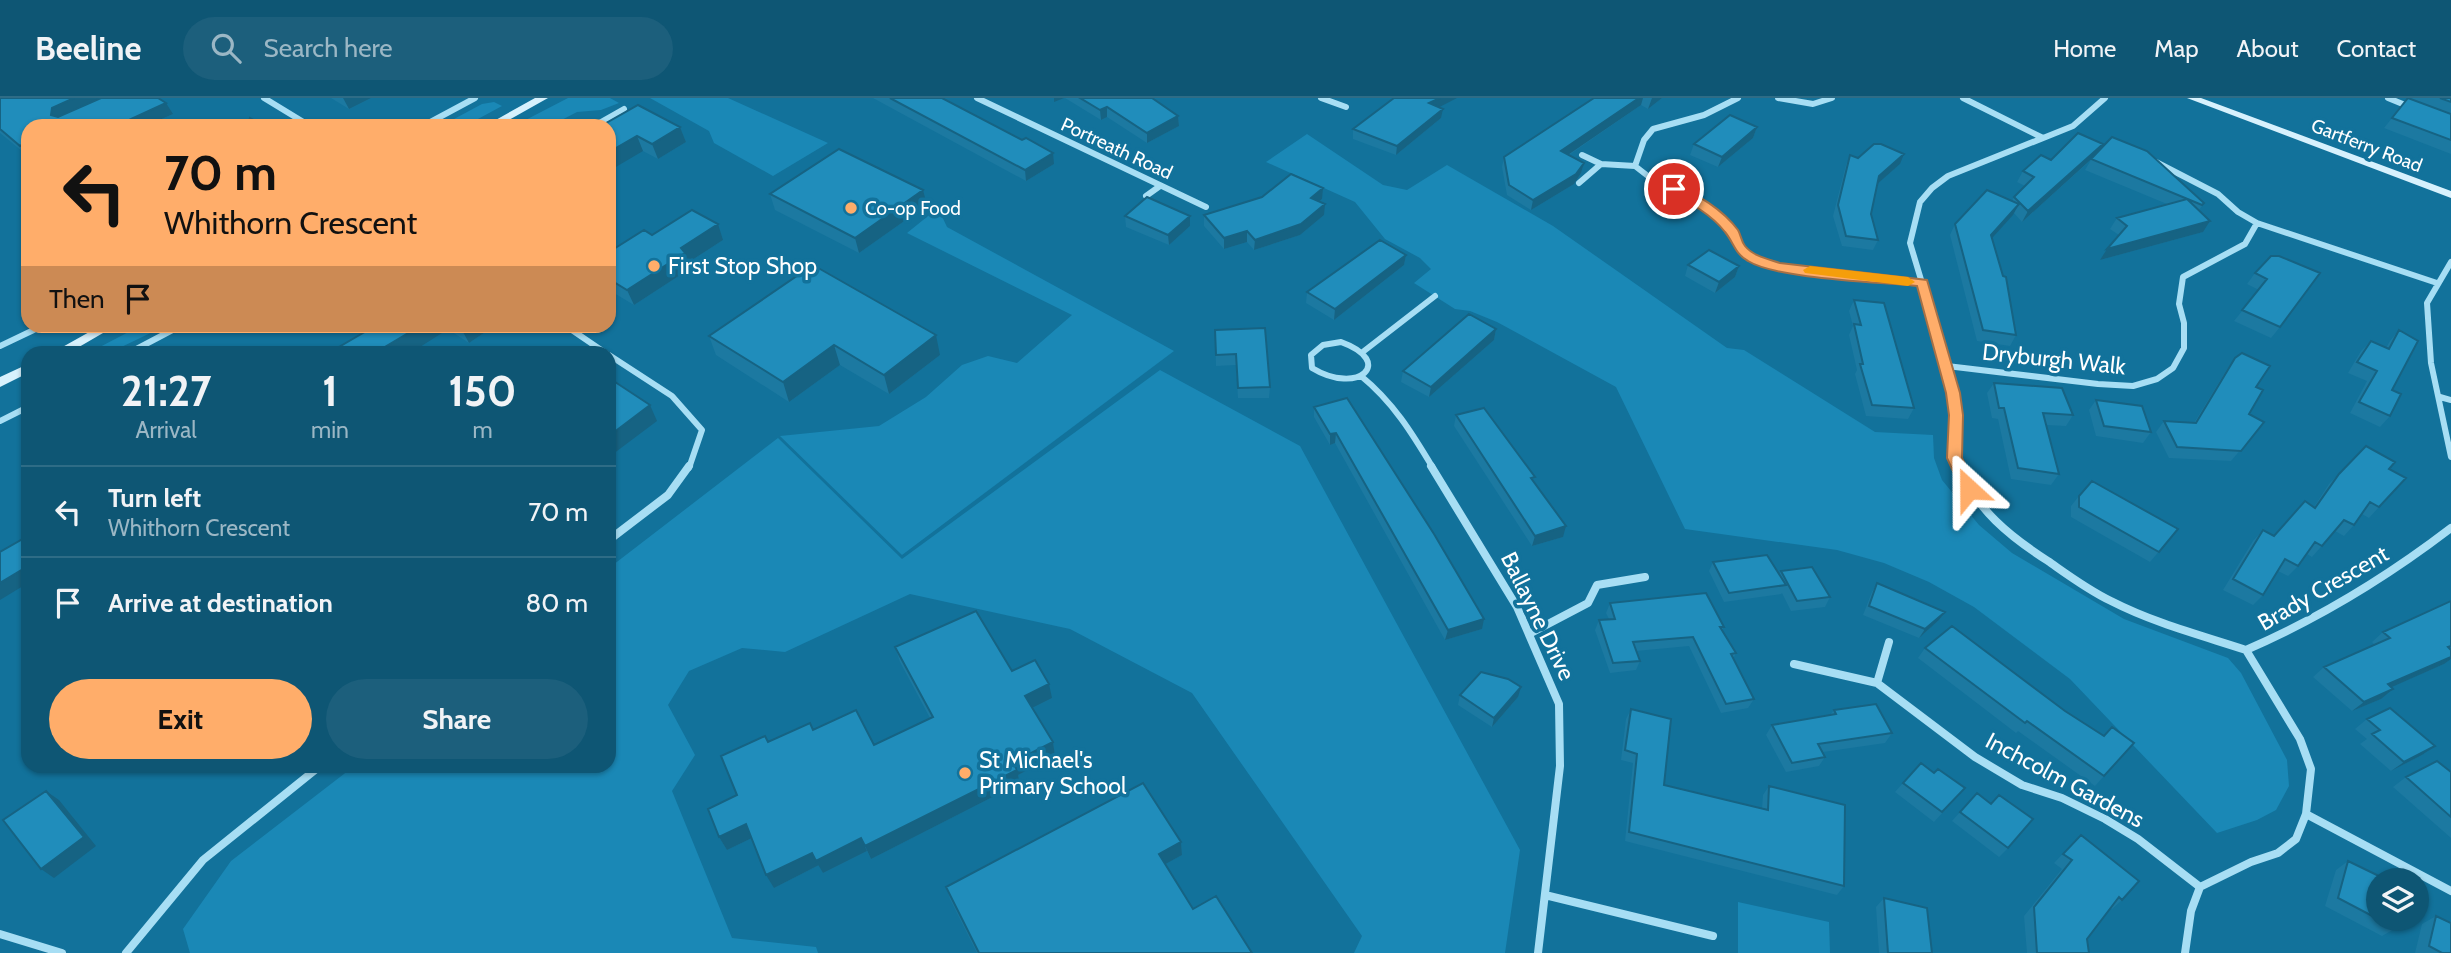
<!DOCTYPE html>
<style>
body{margin:0;font-family:Cabin,sans-serif;background:#1c5f7c;color:#f1f3f6;height:100vh;display:flex;flex-direction:column;font-size:26px;white-space:nowrap}
*{box-sizing:border-box;margin:0}
p{font-size:23px;color:#9bb7c5}
.icon{flex:none;width:38px;height:38px;fill:none;stroke:currentColor;stroke-width:2;stroke-linecap:round;stroke-linejoin:round}
.map{position:relative;flex:1;overflow:hidden}
.panel{position:absolute;left:21px;top:248px;width:595px;height:427px;display:flex;flex-direction:column;background:#0e5674;border-radius:21px;box-shadow:0 2px 5px #0004}
.panel>*{flex:none}
.banner{position:absolute;left:21px;top:21px;width:595px;height:214px;border-radius:21px;box-shadow:0 2px 5px #0004;background:#ffad6a;color:#111;overflow:hidden}
.buttons{position:absolute;left:2366px;top:770px;display:grid;gap:14px}
.buttons a{display:grid;place-items:center;width:63px;height:63px;border-radius:50%;background:#0e5674;box-shadow:0 2px 5px #0004;font-size:35px}
.pin{position:absolute;display:grid;place-items:center;width:60px;height:60px;color:#fff;margin:-30px;border:4px solid #fff;border-radius:50%;box-shadow:0 2px 7px #0007}
.me{position:absolute;width:77px;margin:-38px;rotate:336deg;stroke-linejoin:round;filter:drop-shadow(0 0 5px #0008)}
.turn{display:flex;align-items:center;gap:24px;height:147px;padding:0 28px;font-size:32px}
.turn .icon{width:91px;height:91px;stroke-width:2.5}
.turn b{display:block;font-size:49px;line-height:60px}
.then{display:flex;align-items:center;height:66px;padding:0 28px;background:#0003;gap:14px;font-size:26px}
.eta{display:flex;justify-content:space-evenly;align-items:center;height:119px;text-align:center}
.eta b{font-size:42px;font-weight:700;line-height:49px}
.primary-button{display:flex;gap:14px;margin-top:auto;padding:14px 28px}
.primary-button a{flex:1;height:80px;border-radius:42px;background:#ffad6a;color:#111;font-size:28px;font-weight:700;line-height:80px;text-align:center}
.primary-button a+a{background:#1c5f7c;color:#f1f3f6}
ul{padding:0;list-style:none}
li{display:flex;align-items:center;gap:21px;height:91px;padding:0 28px;border-top:2px solid #2e6c86}
li div{flex:1}
li b{display:block;font-size:26px}
li em{font-style:normal}
header{display:flex;align-items:center;gap:42px;box-sizing:border-box;height:98px;padding:0 35px;background:#0e5674;border-bottom:2px solid #2e6c86}
header strong{font-size:33px}
nav{display:flex;gap:38px;margin-inline-start:auto;font-size:24px}
.search{width:490px;height:63px;background:#1c5f7c;display:flex;align-items:center;gap:18px;box-sizing:border-box;padding:0 24px;border-radius:38px;color:#9bb7c5;font-size:26px}
.map>svg:first-child{display:block}
.green{fill:#1a88b6}
.lines{fill:none;stroke-linecap:round;stroke-linejoin:round}
.street-far1{stroke:#a7def4;stroke-width:6}
.street{stroke:#a7def4;stroke-width:8}
.secondary{fill:#d7f1fd;fill-rule:evenodd}
.wall{fill:#1c79a1}
.shaded-wall{fill:#166383}
.building{fill:#208dbb;stroke:#166383;stroke-width:2}
.route{fill:#ffad6a;stroke:#a67045;stroke-width:2}
.slow{fill:#f59e0b}
.poi-dot{fill:#ffad6a;stroke:#12729b;stroke-width:2.5}
.labels{text-anchor:middle;stroke-width:7;stroke-linejoin:round;paint-order:stroke}
.far-street-label{font-size:19px;fill:#fff;stroke:#12729b}
.far-poi-label{font-size:19px;fill:#fff;stroke:#12729b;text-anchor:start}
.poi-label{font-size:23px;fill:#fff;stroke:#12729b;text-anchor:start}
.street-label{font-size:23px;fill:#fff;stroke:#12729b}
</style>
<header>
<strong>Beeline</strong>
<div class="search"><svg class="icon" aria-label="search" viewBox="0 0 24 24"><circle cx="10" cy="10" r="6"/><path d="M15 15l6 6"/></svg>Search here</div>
<nav><a>Home</a><a>Map</a><a>About</a><a>Contact</a></nav>
</header>
<div class="map">
<svg width="2451" height="855" viewBox="0 0 2451 855">
<rect width="100%" height="100%" fill="#12729b"/>
<path class="green" d="M568,0h42l9,5 -18,7 -24,2 -27,14h-36z
M650,0h78l100,45 -55,33 -59,-33 -5,-12z
M494,4l8,4 -37,20h-24l41,-22z
M1307,36l76,51 24,5 40,-25 106,61 174,122 17,2 131,82 58,3 1,23 8,22 37,45 33,28 112,66 104,39 13,15 46,87 2,26 -13,24 -19,10 -40,13 -147,-154 -96,-72 -45,-25 -45,-19 -47,-13 -152,-21 -69,-142 -119,-65 -27,-11 -15,-2 -41,-26 17,-14 -11,-11 -35,-19 -30,-37 -89,-40z
M938,110l9,19 227,124 -272,204 -122,-119 99,-10 47,-29 36,-32 26,-9 29,7 55,-48 -165,-82z
M140,228h25l-56,27h-8l-5,-4z
M1160,272l140,76 220,404 -15,103h-151l8,-17 -170,-243 -122,-64 -160,-35 -125,58 -43,-4 -53,23 -21,34 27,50 -23,36 60,147 84,9 2,6h-628l-7,-24 48,-68 122,-94 256,-1v-198l169,-130 124,121z
M1738,804l91,20 1,31h-92z"/>
<g class="lines">
<path class="street-far1" d="M264,0l46,28
M977,0l229,109
M1321,0l25,9
M1738,0l-34,17 -51,14 -9,11 -9,26 18,14 43,21 36,31 7,16 14,11 26,8 144,16
M1778,0l35,6 19,-6
M1963,0l80,40
M2388,0l22,9
M423,28l52,-28
M594,28l30,-17
M1582,57l19,9
M2156,64l62,32 20,18 19,11 180,60
M1579,85l22,-19 34,2
M1146,98l14,-10
M2451,164l-24,41 4,60 20,94
M566,228l41,28
M1341,244c55,20 17,54 -29,26l-1,-13 12,-10z
M0,248l42,-20
M1364,253l71,-55
M127,256l53,-28
M609,257l63,41 30,34 -13,38
M1947,268l151,18 35,2 24,-7 16,-11 11,-20v-25l-5,-19 4,-27 62,-33 12,-21
M1361,278c32,26 51,57 72,92
M2440,299l11,3
M0,323l28,-14
M1959,370l-6,-22 1,-46 -5,-27 -39,-130 10,-41 12,-14 16,-12 125,-50 32,-28"/>
<path class="street" d="M1431,368l86,141 42,97 1,62 -22,187
M1958,368c19,44 51,70 90,95 20,14 40,29 63,40 43,22 89,34 135,49 74,-32 141,-73 205,-122
M609,442l59,-45 21,-29
M1529,536l59,-31 9,-18 48,-8
M1794,566l83,19 98,74 47,28 40,13 43,21 33,20 62,48
M1877,585l12,-41
M2306,716l145,77
M1545,797l168,41
M0,836l62,19
M126,855l77,-93 117,-94
M2185,855l6,-42 9,-24 51,-25 27,-9 18,-14 10,-25 5,-45 -11,-30 -54,-89"/>
<path class="secondary" d="M535,0h13l-50,28h-13z
M2187,0h14l250,93v7z
M100,228h15l-48,28h-17z
M28,266v9l-28,14v-10z"/>
</g>
<path class="wall" d="M0,0l173,16 -27,12h-118v30l-28,-23z
M331,0h40l-22,11z
M873,0h69l112,66 -28,17z
M1065,0h87l26,18 1,10 -32,17 -40,-26 -6,3z
M1594,0h68l-14,11 -7,-4 -72,50 15,8 -3,10 -7,11 -43,26 -24,-15 -5,-28 2,-10z
M2408,0h43v56l-67,-26z
M1439,9l2,11 -45,37 -43,-16v-10z
M609,28l71,1 6,15 -28,17 -15,-8z
M1757,29l-4,11 -35,29 -28,-12 4,-11z
M2103,46l-5,7 106,52 -5,7 4,22 -103,28 19,-25 -9,-6 7,-11 50,-14 -82,-34 6,-10 -69,62 -8,-9 -22,25 24,97 -6,11 -33,-5 -27,-106 5,-11 57,-23 2,-4 11,-11 -8,-4 6,-11 28,-11z
M1850,57l8,3 42,6 -22,19 -7,31 7,26 -5,10 -31,-4 -9,-30 13,-51z
M770,96l157,11 -68,48 -84,-43z
M1322,101l-3,2 5,14 -24,20 -46,15 -7,-8 -23,7 -20,-23v-11z
M1125,118l65,10 -21,19 -43,-18z
M723,142l-34,22 2,6 -57,37 -25,-15v-38z
M1406,157l-2,10 -70,55 -28,-17 1,-11z
M2279,158l1,71 -9,11 -37,-17 25,-31 -12,-6 8,-11z
M1688,167l51,1 -4,11 -20,16 -30,-17z
M1854,202l60,108 -6,11 -42,-3 -11,-42 2,-4 -8,-35 4,-9 -4,-15z
M443,228h51l-25,17z
M1496,231l-2,11 -65,57 -28,-15 2,-11z
M1215,232l55,57 -1,11h-31l-2,-33 -20,1z
M2399,232l-9,86 -10,11 -30,-14 17,-32 -19,-8 13,-22 10,-10 15,7 4,-7z
M709,238l231,19 -51,39 -49,-29 -51,37 -73,-47z
M2235,260l21,29 -7,27 15,8 -33,39 -62,-3 -13,-26 8,-11 30,2 33,-54z
M1994,285l79,32 -7,11 -20,-1 13,49 -8,11 -40,-6 -13,-60 -6,-1 -5,-25z
M1347,300l135,231 -37,11 -110,-197 -5,2 -16,-28v-10z
M2096,302l55,32 -8,11 -47,-7 -7,-26z
M1456,317l78,67 29,55 -31,9 -78,-120z
M2366,348l23,23 -10,38 -10,11 -7,-4 -8,11 -10,11 -9,-5 -23,26 -5,-3 -9,12 -10,10 -10,-5 -15,24 -10,10 -30,-15 30,-49 10,-11 11,6 31,-35 9,6 15,-23z
M2079,398l99,33 -28,33 -79,-45v-11z
M1713,464l66,12 2,-3 49,26 -5,10 -34,4 -9,-18 -1,1 -57,8 -15,-31z
M1877,485l68,29 -6,8 -20,18 -56,-23 9,-23z
M1610,505l114,24 -2,3 14,23 -3,6 21,40 -6,9 -27,5 -32,-67 -53,5 4,10 -4,9 -26,3 -15,-43 4,-10 10,-1 -3,-6z
M2383,534l61,32 -53,23 -10,12 -29,12 -39,-34 11,-10 51,-22 -3,-3z
M895,549l117,24 40,27 -20,10 21,34 2,14 -37,19 2,8 -149,76 -4,-8 -44,22 -4,-8 -45,23 -22,-50 -25,12 -8,-13 18,-42 31,-53 45,-12 61,15 56,-27 -30,-56z
M1925,550l179,128 -9,10 -77,-55 -2,2 -98,-75z
M1460,597l58,2 -26,30 -34,-22z
M1631,611l33,76 98,24 1,-14 6,-9 75,100 -7,9 -212,-54 8,-78 -12,-3 5,-41z
M1834,612l58,23 -7,10 -62,9 2,5 -6,9 -33,6 -20,-37 6,-10 58,-10z
M2367,621l68,27 -13,9 -31,16 -31,-27 7,-5 -12,-10z
M2451,674v66l-58,-51 13,-10z
M1934,675l31,15 -31,34 -39,-30 8,-9z
M1977,695l14,11 17,44 -9,9 -47,-36z
M2081,737l41,65 -10,9 -1,-1 -24,31 2,14h-62l-3,-37 38,-47 -8,-6z
M1181,744l1,13 -17,9 28,45 59,44h-275l-27,-54 -4,-12z
M2348,763l32,19 16,48 -14,8 -57,-30 11,-36z
M1884,800l48,55h-53l-3,-46z
M2436,818l15,37h-36l7,-29z"/>
<path class="shaded-wall" d="M74,0h30l-44,20 -9,-3 1,-7z
M343,0h28l-22,11z
M1054,0h10l-10,4z
M1440,0h17l-29,15 1,-10z
M1639,0h4l-2,7 -82,56 2,-10z
M1652,0h10l-14,11z
M166,5l7,11 -27,12h-30z
M1107,9v10l-6,3 -1,-10z
M1443,11l-2,9 -45,37 1,-9z
M1178,18l1,10 -32,17v-10z
M680,29l6,15 -28,17 -6,-15z
M1757,29l-4,11 -35,29 4,-10z
M637,38l6,15 -34,20v-19z
M28,44v14l-8,-10z
M2103,46l-6,10 -75,68 6,-11z
M1053,55l1,11 -28,17 -1,-11z
M1904,56l-4,10 -25,22 4,-10z
M1584,65l-3,10 -7,11 -43,26 2,-10z
M1323,90l-1,11 -12,9 1,-10z
M923,92l4,15 -68,48 -4,-15z
M1325,106l-1,11 -24,20 -46,15 1,-10z
M2019,106l-6,11 -28,31 6,-11z
M1190,118v10l-21,19 -1,-10z
M2210,123l-7,11 -103,28 7,-11z
M718,126l5,16 -34,22 2,6 -57,37 -7,-15 54,-42z
M1247,133v11l-23,7v-11z
M1406,157l-2,10 -70,55 1,-11z
M1739,168l-4,11 -20,16 4,-11z
M420,228h18l4,7 -33,21h-36z
M472,228h22l-25,17 -6,-11z
M1496,231l-2,11 -65,57 2,-10z
M936,237l4,20 -51,39 -5,-19z
M834,247l6,20 -51,37 -6,-20z
M650,307l7,16 -48,36v-21z
M1336,335l-1,10 -5,2v-11z
M1566,428l-3,11 -31,9 3,-10z
M28,468v17l-28,17v-17z
M1945,514l-6,8 -20,18 6,-9z
M1484,521l-2,10 -37,11 3,-10z
M2451,559v2l-7,5 -68,30 12,-10z
M1049,586l3,14 -24,12 -3,-14z
M1521,589l-3,10 -26,30 2,-9z
M2393,591l-12,10 -29,12 12,-9z
M1053,644l2,14 -37,19 2,8 -149,76 -6,-13 148,-84z
M2435,648l-13,9 -31,16 13,-9z
M46,693l13,9 37,46 -42,32 -13,-9z
M746,726l8,13 -27,13 -8,-13z
M861,740l6,13 -44,22 -7,-12z
M1181,744l1,13 -22,12 -1,-13z
M812,755l7,12 -45,23 -8,-13z"/>
<path class="building" d="M0,0h74l-22,10 -1,7 7,2 43,-19h57l8,5 -50,23h-38l-5,-3 -7,3h-38v16l-8,4 -20,-17z
M890,0h52l80,42 4,-2 27,15 -28,17z
M1080,0h72l26,18 -31,17 -40,-26 -7,3z
M1394,0h46l-11,5 14,6 -46,37 -44,-17z
M1594,0h45l-78,53 23,12 -8,11 -43,26 -24,-15 -5,-28z
M2408,0l43,16v26l-59,-22z
M2440,0h11v4z
M638,7l42,22 -28,17 -15,-8 -28,16v-26h-8z
M1730,17l27,12 -35,30 -28,-13z
M250,20l14,8h-17z
M2078,35l25,11 -75,67 -14,-14 20,-20 -11,-6 18,-16 10,5z
M2112,39l35,14 57,52 -2,2 -111,-46z
M1874,46h7l23,10 -25,22 -8,38 7,26 -32,-4 -8,-31 12,-50 8,3z
M839,51l84,41 -68,48 -85,-44z
M1291,76l32,14 -12,10 14,6 -24,20 -46,16 -8,-9 -23,7 -20,-23 58,-18z
M1987,92l32,14 -28,31 12,41 3,1 10,58 -33,-5 -28,-106z
M1147,99l43,19 -22,19 -43,-19z
M2187,101l23,22 -103,28 20,-23 -10,-8z
M692,112l26,14 -37,24 4,5 -58,37 -18,-11v-27l35,-22 8,5z
M1380,142l26,15 -71,54 -28,-17z
M1709,152l30,16 -20,16 -31,-17z
M2271,158h8l41,17 -40,54 -38,-17 25,-31 -12,-6z
M813,167l123,70 -52,40 -50,-30 -51,37 -74,-46z
M1854,202l30,3 30,105 -42,-3 -12,-41h3l-9,-40 7,1z
M1469,216l27,15 -65,58 -28,-16z
M375,228h45l-47,28h-46z
M453,228h19l-9,6z
M1265,230l5,59 -32,1 -2,-34 -20,1 -1,-25z
M2399,232l19,11 -26,49 9,4 -11,22 -31,-14 18,-31 -20,-9 14,-21 18,8z
M2242,255l28,13 -14,21 7,3 -14,24 15,8 -23,29 -64,-4 -13,-26 32,2 39,-65z
M609,280l41,27 -41,31z
M1994,285l68,5 11,27 -30,-2 16,61 -41,-6 -14,-60h-5z
M1347,300l87,136 50,85 -36,11 -112,-197 -6,1 -16,-27z
M2096,302l46,6 9,26 -47,-6z
M1484,310l51,69 -4,1 35,48 -31,10 -79,-121z
M2366,348l29,16 -6,7 17,9 -27,29 -9,-5 -16,23 -10,-5 -22,26 -7,-4 -17,24 -13,-7 -22,36 -30,-16 30,-49 11,6 31,-35 10,7 24,-34z
M2092,383l86,48 -19,23 -80,-45v-11z
M28,438v30l-28,17v-31z
M1767,457l19,30 -57,8 -16,-31z
M1812,469l18,30 -33,4 -16,-30z
M1877,485l68,29 -20,17 -56,-23z
M1706,495l18,34h-4l16,26 -5,1 23,45 -28,5 -33,-67 -60,5 7,19 -27,2 -14,-43 16,-1 -5,-16z
M2451,503v45l-3,1 3,3v7l-63,27 5,5 -29,13 -40,-35 66,-29 -7,-6z
M976,513l36,60 23,-11 14,24 -24,12 28,46 -40,20 4,8 -152,76 -4,-8 -45,23 -4,-8 -46,22 -20,-51 -27,13 -11,-28 29,-14 -16,-39 44,-20 3,6 42,-19 3,7 43,-20 18,35 59,-28 -38,-70z
M1952,528l113,85 39,25 8,-9 22,16 -30,33 -77,-55 -2,2 -100,-75z
M1481,574l27,7 13,8 -27,31 -34,-23z
M1876,606l16,29 -74,11 7,13 -33,6 -20,-38 64,-11 -2,-4z
M2390,610l45,38 -31,16 -32,-28 8,-4 -13,-11z
M1631,611l40,10 -7,66 104,25 1,-24 76,19 -1,81 -215,-54 8,-78 -12,-4z
M2437,663l14,11v45l-45,-40z
M1921,665l13,10 4,-4 27,19 -23,24 -39,-29z
M1143,685l38,59 -22,12 34,55 23,-13 36,57h-273l-33,-66z
M46,693l38,46 -43,32 -38,-49z
M1977,695l14,11 8,-9 34,24 -25,29 -48,-36z
M2081,737l58,46 -17,19 -3,-3 -32,42 2,14h-52l-3,-46 38,-47 -9,-6z
M2348,763l33,16v3h-3v39l-40,-21z
M1884,800l43,10 5,45h-44z
M2436,818l15,7v30h-9l-13,-7z
M2379,821h20l-3,9z"/>
<path class="route" d="M1674,88c22,6 50,25 64,44 3,5 3,11 7,16 8,10 23,13 35,17l147,17 33,113 3,22 -1,43 15,31 -3,4h-11l-16,-35 2,-43 -3,-22 -29,-107c-38,-4 -140,-7 -169,-25 -13,-7 -14,-18 -23,-29 -14,-18 -36,-30 -56,-40v-5z"/>
<path class="slow" d="M1810,168l98,11 7,5 -7,4 -103,-13 -2,-3z"/>
<g class="poi-dot">
<circle cx="851" cy="110" r="7"/>
<circle cx="654" cy="168" r="7"/>
<circle cx="965" cy="675" r="7"/>
</g>
<g class="labels">
<g class="far-street-label">
<text transform="translate(2367 47) rotate(21)" y="7">Gartferry Road</text>
<text transform="translate(1117 50) rotate(25)" y="7">Portreath Road</text>
</g>
<g class="far-poi-label">
<text x="865" y="117">Co-op Food</text>
</g>
<g class="poi-label">
<text x="668" y="176">First Stop Shop</text>
<text x="979" y="670">St Michael's<tspan x="979" dy="26">Primary School</tspan></text>
</g>
<g class="street-label">
<text transform="translate(2054 261) rotate(6)" y="8">Dryburgh Walk</text>
<text transform="translate(2323 490) rotate(-30)" y="8">Brady Crescent</text>
<text transform="translate(1538 518) rotate(64)" y="8">Ballayne Drive</text>
<text transform="translate(2065 682) rotate(28)" y="8">Inchcolm Gardens</text>
</g>
</g>
</svg>
<div class="buttons">
<a><svg class="icon" aria-label="layers" viewBox="0 0 24 24"><path d="M12 4l9 5-9 5-9-5zM3 14l9 5 9-5"/></svg></a>
</div>
<div class="pin" style="left:1674px;top:91px;background:#d93025"><svg class="icon" aria-label="arrive" viewBox="0 0 24 24"><path d="M6 21V4h12l-3 4 3 4H6"/></svg></div>
<svg class="me" style="left:1969px;top:391px" viewBox="-20 -20 40 40"><path d="M0-17L14 15 0 8-14 15z" fill="#ffad6a" stroke="#fff" stroke-width="4"/></svg>
<div class="banner">
<div class="turn"><svg class="icon" aria-label="left" viewBox="0 0 24 24"><path d="M17 20v-9H6M10 6l-5 5 5 5"/></svg><div><b>70 m</b>Whithorn Crescent</div></div>
<div class="then">Then<svg class="icon" aria-label="arrive" viewBox="0 0 24 24"><path d="M6 21V4h12l-3 4 3 4H6"/></svg></div>
</div>
<section class="panel">
<div class="eta">
<div><b>21:27</b><p>Arrival</p></div>
<div><b>1</b><p>min</p></div>
<div><b>150</b><p>m</p></div>
</div>
<ul>
<li><svg class="icon" aria-label="left" viewBox="0 0 24 24"><path d="M17 20v-9H6M10 6l-5 5 5 5"/></svg><div><b>Turn left</b><p>Whithorn Crescent</p></div><em>70 m</em></li>
<li><svg class="icon" aria-label="arrive" viewBox="0 0 24 24"><path d="M6 21V4h12l-3 4 3 4H6"/></svg><div><b>Arrive at destination</b></div><em>80 m</em></li>
</ul>
<div class="primary-button"><a>Exit</a><a>Share</a></div>
</section>
</div>
